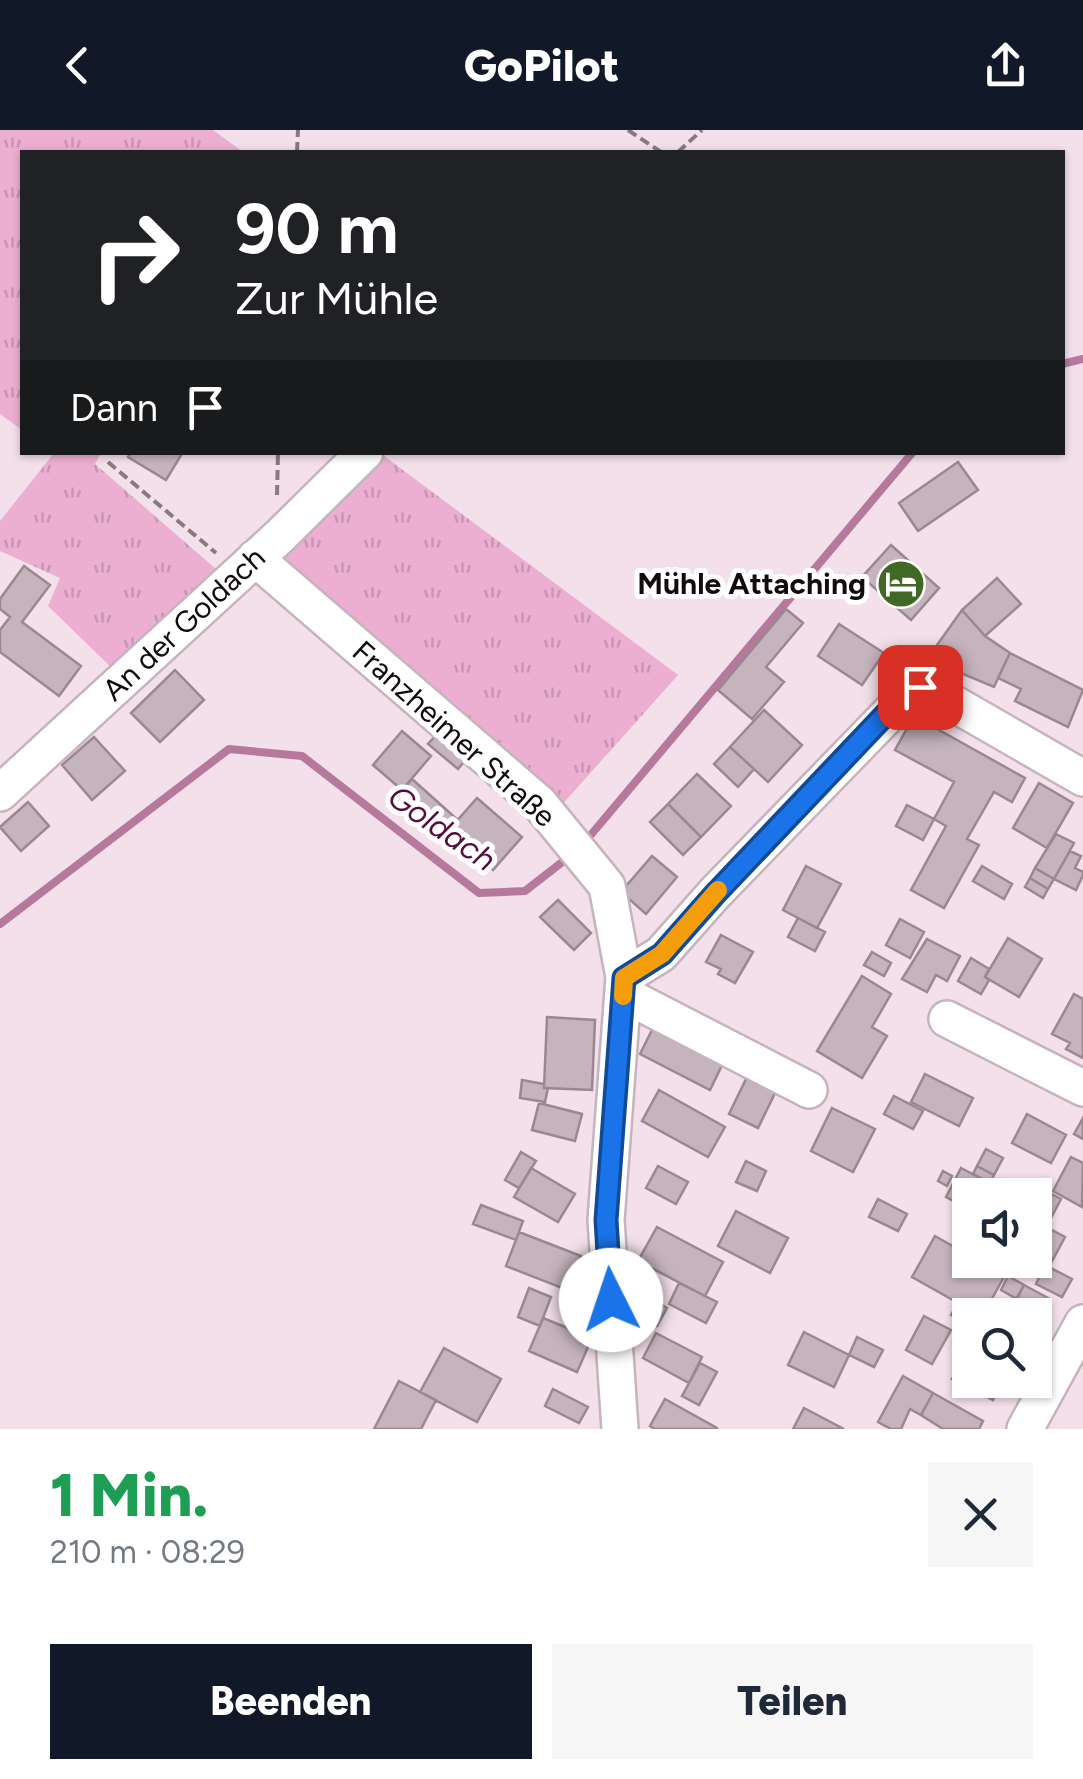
<!DOCTYPE html>
<html lang="de">
<meta charset="utf-8">
<style>
body{margin:0;font-family:Figtree,sans-serif;background:#f6f6f7;color:#1f2937;height:100vh;display:flex;flex-direction:column;font-size:38px;white-space:nowrap}
*{box-sizing:border-box;margin:0}
p{font-size:32px;color:#747a83}
.icon{flex:none;width:55px;height:55px;fill:none;stroke:currentColor;stroke-width:2;stroke-linecap:round;stroke-linejoin:round}
.map{position:relative;height:1299px;overflow:hidden}
.panel{display:flex;flex-direction:column;background:#fff;flex:1}
.panel>*{flex:none}
.top-card{position:absolute;left:20px;top:20px;width:1045px;height:305px;border-radius:0px;box-shadow:0 2px 8px #0004;background:#202124;color:#fff;overflow:hidden}
.buttons{position:absolute;left:952px;top:1048px;display:grid;gap:20px}
.buttons a{display:grid;place-items:center;width:100px;height:100px;border-radius:0px;background:#fff;box-shadow:0 2px 8px #0004;font-size:50px}
.pin{position:absolute;display:grid;place-items:center;width:85px;height:85px;color:#fff;margin:-42px;border-radius:20px;box-shadow:0 5px 15px #0006}
.me{position:absolute;width:110px;margin:-55px;rotate:356deg;stroke-linejoin:round;filter:drop-shadow(0 0 8px #0008)}
.turn{display:flex;align-items:center;gap:35px;height:210px;padding:0 50px;font-size:45px}
.turn .icon{width:130px;height:130px;stroke-width:2.5}
.turn b{display:block;font-size:70px;line-height:85px}
.then{display:flex;align-items:center;height:95px;padding:0 50px;background:#0003;gap:20px;font-size:38px}
.round{display:grid;place-items:center;flex:none;width:105px;height:105px;border-radius:0px;background:#f6f6f7}
.head{display:flex;align-items:center;justify-content:space-between;height:170px;padding:0 50px}
h1{font-size:60px;font-weight:800;line-height:75px;color:#1e9e55}
.cta{display:flex;gap:20px;margin-top:auto;padding:20px 50px}
.cta a{flex:1;height:115px;border-radius:0px;background:#111827;color:#fff;font-size:40px;font-weight:800;line-height:115px;text-align:center}
.cta a+a{background:#f6f6f7;color:#1f2937}
header{display:flex;justify-content:space-between;align-items:center;height:130px;padding:0 50px;background:#111827;color:#fff;font-size:45px;font-weight:800}
.map>svg:first-child{display:block}
.grass{fill:url(#grass-tufts)}
.lines{fill:none;stroke-linecap:round;stroke-linejoin:round}
.stream{stroke:#b6799c;stroke-width:8}
.building{fill:#c5b3bd;stroke:#9a8891;stroke-width:2.5}
.minor-casing{stroke:#c6b4bd;stroke-width:40}
.path{stroke:#877a81;stroke-width:4;stroke-dasharray:10 5;stroke-linecap:butt}
.minor{stroke:#fff;stroke-width:35}
.route-casing{stroke:#114b97;stroke-width:25}
.route{stroke:#1a73e8;stroke-width:18}
.slow{stroke:#f59e0b;stroke-width:18}
.labels{text-anchor:middle;stroke-width:10;stroke-linejoin:round;paint-order:stroke}
.poi-label{font-size:30px;font-weight:bold;fill:#110b0f;stroke:#fff;text-anchor:end}
.street-label{font-size:30px;fill:#110b0f;stroke:#fff}
.water-label{font-size:32px;font-style:italic;fill:#570b3f;stroke:#fff}
</style>
<header><svg class="icon" aria-label="back" viewBox="0 0 24 24"><path d="M15 5l-7 7 7 7"/></svg>GoPilot<svg class="icon" aria-label="share" viewBox="0 0 24 24"><path d="M12 15V3M7 8l5-5 5 5M5 13v7h14v-7"/></svg></header>
<div class="map">
<svg width="1083" height="1299" viewBox="0 0 1083 1299">
<defs>
<pattern id="grass-tufts" width="24" height="20" patternUnits="userSpaceOnUse" patternTransform="scale(2.5)"><rect width="24" height="20" fill="#ecafd1"/><path d="M3 7l-1-3M5 7V3M7 7l1-3M15 17l-1-3M17 17v-4M19 17l1-3" fill="none" stroke="#c995b2"/></pattern>
</defs>
<rect width="100%" height="100%" fill="#f3e0ea"/>
<path class="grass" d="M0,0h213l30,22h-221v278l-22,-16z
M54,323h47l-6,11 122,106 -103,100 -66,-64 12,-28 -60,-27v-30z
M380,323l298,222 -118,132 -285,-253z"/>
<g class="lines">
<path class="stream" d="M1062,234l21,-5
M584,713l329,-391
M0,794l229,-175 73,7 177,137 46,-2 45,-35"/>
</g>
<path class="building" d="M131,322h52l-17,28 -38,-23z
M958,332l20,28 -60,41 -19,-28z
M891,415l48,43 -28,32 -49,-43z
M24,436l26,19 -28,37 59,44 -22,30 -59,-44v-22l10,-13 -10,-8v-10z
M997,448l24,26 -36,32 -23,-26z
M786,479l17,14 -37,44 18,15 -32,37 -34,-29z
M962,480l23,26 25,17 -16,34 -67,-28z
M839,494l45,29 -22,32 -44,-29z
M1010,523l73,37 -15,37 -53,-26 6,-12 -23,-11z
M175,540l29,30 -44,42 -29,-29z
M764,580l38,35 -34,37 -38,-35z
M914,586l111,62 -13,24 -18,-10 -27,47 12,6 -35,63 -33,-18 35,-64 -12,-7 20,-37 -59,-32z
M402,601l29,25 -29,34 -29,-25z
M440,601l29,25 -11,13 -30,-25z
M94,607l31,34 -33,29 -30,-35z
M730,617l24,22 -16,18 -24,-23z
M697,644l34,32 -30,31 -33,-33z
M412,649l46,41 -17,20 -47,-40z
M1039,653l34,20 -26,45 -34,-20z
M477,668l45,39 -29,33 -45,-39z
M28,672l21,24 -28,25 -21,-24z
M668,674l33,33 -18,18 -33,-33z
M907,675l27,14 -11,21 -27,-14z
M1056,704l18,9 -20,36 -19,-11z
M1070,721l11,5 -6,12 8,4v3l-7,15 -22,-11z
M652,726l25,21 -31,37 -25,-22z
M806,736l35,18 -24,44 -34,-18z
M982,736l30,18 -8,15 -31,-18z
M1035,738l19,11 -6,10 -18,-11z
M1030,748l18,11 -5,9 -18,-11z
M558,770l33,33 -17,17 -34,-33z
M798,788l27,14 -10,19 -27,-14z
M900,789l24,13 -14,26 -24,-13z
M721,805l32,17 -18,31 -17,-9 3,-5 -15,-7z
M1008,808l34,21 -23,38 -34,-20z
M927,809l33,17 -13,25 -11,-6 -9,17 -25,-13z
M872,822l19,11 -7,13 -20,-11z
M971,828l18,11 -4,8 4,3 -8,14 -23,-13z
M862,846l29,18 -19,33 15,9 -25,42 -45,-27z
M1074,864l9,5v59l-17,-9 4,-6 -18,-9z
M547,887l48,3 -3,70 -48,-2z
M655,894l70,35 -15,31 -70,-36z
M925,944l48,24 -14,28 -48,-24z
M747,947l29,14 -18,37 -29,-14z
M522,950l22,4v4h4l-3,14 -25,-4z
M659,960l66,37 -17,30 -66,-36z
M894,966l29,15 -10,18 -29,-15z
M539,973l43,11 -7,27 -43,-11z
M832,978l43,21 -22,43 -42,-21z
M1027,984l39,21 -15,28 -39,-20z
M1083,988v21l-9,-5z
M986,1019l17,9 -9,17 -17,-9z
M521,1022l15,9 -17,27 -14,-8z
M1071,1027l12,6 -1,44 -29,-16z
M746,1031l20,10 -9,20 -21,-9z
M658,1036l30,16 -12,22 -30,-16z
M977,1036l17,9 -4,8 -17,-9z
M531,1038l44,26 -17,28 -44,-25z
M961,1038l34,18 -5,9h-20v15l-24,-13z
M943,1041l9,5 -5,10 -9,-5z
M1044,1060l17,9 -9,17 -17,-9z
M878,1069l29,15 -9,17 -29,-14z
M481,1075l42,16 -7,19 -43,-16z
M736,1081l52,27 -18,35 -52,-27z
M1035,1091l30,16 -15,28 -15,-7z
M657,1097l66,35 -18,34 -67,-35z
M519,1102l62,24 -14,34 -61,-24z
M935,1106l35,20v4h7l28,15 -22,40h-13v10l-19,-10 7,-12 -46,-26z
M1045,1135l27,14 -10,18 -26,-13z
M1008,1146l16,9 -7,14 -16,-9z
M679,1153l38,19 -11,21 -37,-19z
M1024,1155l24,13 -13,24v-7h-28z
M529,1158l22,9 -11,29 -22,-9z
M648,1167l19,11 -10,18 -19,-11z
M924,1186l27,14 -19,34 -26,-14z
M543,1188l49,20 -15,34 -48,-21z
M804,1202l45,23 -15,32 -46,-22z
M656,1203l46,24 -13,26 -46,-25z
M857,1207l26,13 -9,17 -25,-12z
M970,1215v35h33l-10,20 -41,-21z
M444,1218l57,31 -24,43 -57,-30z
M700,1233l17,9 -18,33 -17,-9z
M903,1246l30,17 -12,22 -11,-6 -9,20h-10l-13,-7z
M399,1251l37,19 -15,29h-47z
M553,1259l35,18 -9,16 -34,-17z
M933,1263l50,28 -4,8h-36l-22,-14z
M665,1269l52,29v1h-62l-5,-3z
M804,1278l40,21h-51z"/>
<g class="lines">
<g class="minor-casing">
<path id="minor" d="M255,428l284,245 68,83 17,91 -18,243 14,209
M0,663l281,-258 84,-83
M624,847l37,-23 54,-61 197,-203 8,-3 19,8 144,83
M623,864l186,96
M947,889l136,69
M1025,1299l58,-106"/>
</g>
<path class="path" d="M628,0l33,22
M297,22l1,-22
M678,22l24,-22
M108,332l108,91
M277,365l1,-43"/>
<use href="#minor" class="minor"/>
</g>
<g class="lines">
<g class="route-casing">
<path id="route" d="M611,1170l-5,-80 18,-242 38,-24 53,-60 188,-198 17,-9"/>
</g>
<use href="#route" class="route"/>
<path class="slow" d="M623,866l1,-18 38,-24 56,-64"/>
</g>
<defs>
<g id="hotel-disc" transform="scale(2.5)"><circle r="9.5" fill="#416925" stroke="#fff"/><path d="M-6-4.5h1.5V1H6V5H4.5V3h-9V5H-6ZM-4 0a1.8 1.8 0 1 1 3.6 0ZM.5 0V-2.5h3Q6-2.5 6 0Z" fill="#fff"/></g>
</defs>
<g fill-rule="evenodd">
<use href="#hotel-disc" x="901" y="454"/>
</g>
<g class="labels">
<g class="poi-label">
<text x="866" y="464">Mühle Attaching</text>
</g>
<g class="street-label">
<text transform="translate(184 494) rotate(-43)" y="10">An der Goldach</text>
<text transform="translate(454 604) rotate(42)" y="10">Franzheimer Straße</text>
</g>
<g class="water-label">
<text transform="translate(442 698) rotate(35)" y="11">Goldach</text>
</g>
</g>
</svg>
<div class="buttons">
<a><svg class="icon" aria-label="sound" viewBox="0 0 24 24"><path d="M4 9h4l5-4v14l-5-4H4zM17 9q2 3 0 6"/></svg></a>
<a><svg class="icon" aria-label="search" viewBox="0 0 24 24"><circle cx="10" cy="10" r="6"/><path d="M15 15l6 6"/></svg></a>
</div>
<div class="pin" style="left:920px;top:557px;background:#d93025"><svg class="icon" aria-label="arrive" viewBox="0 0 24 24"><path d="M6 21V4h12l-3 4 3 4H6"/></svg></div>
<svg class="me" style="left:611px;top:1170px" viewBox="-20 -20 40 40"><circle r="19" fill="#fff"/><path d="M0-13L10 11 0 6-10 11z" fill="#1a73e8"/></svg>
<div class="top-card">
<div class="turn"><svg class="icon" aria-label="right" viewBox="0 0 24 24"><path d="M7 20v-9h11M14 6l5 5-5 5"/></svg><div><b>90 m</b>Zur Mühle</div></div>
<div class="then">Dann<svg class="icon" aria-label="arrive" viewBox="0 0 24 24"><path d="M6 21V4h12l-3 4 3 4H6"/></svg></div>
</div>
</div>
<section class="panel">
<div class="head"><div><h1>1 Min.</h1><p>210 m · 08:29</p></div><a class="round"><svg class="icon" aria-label="close" viewBox="0 0 24 24"><path d="M6 6l12 12M18 6L6 18"/></svg></a></div>
<div class="cta"><a>Beenden</a><a>Teilen</a></div>
</section>
